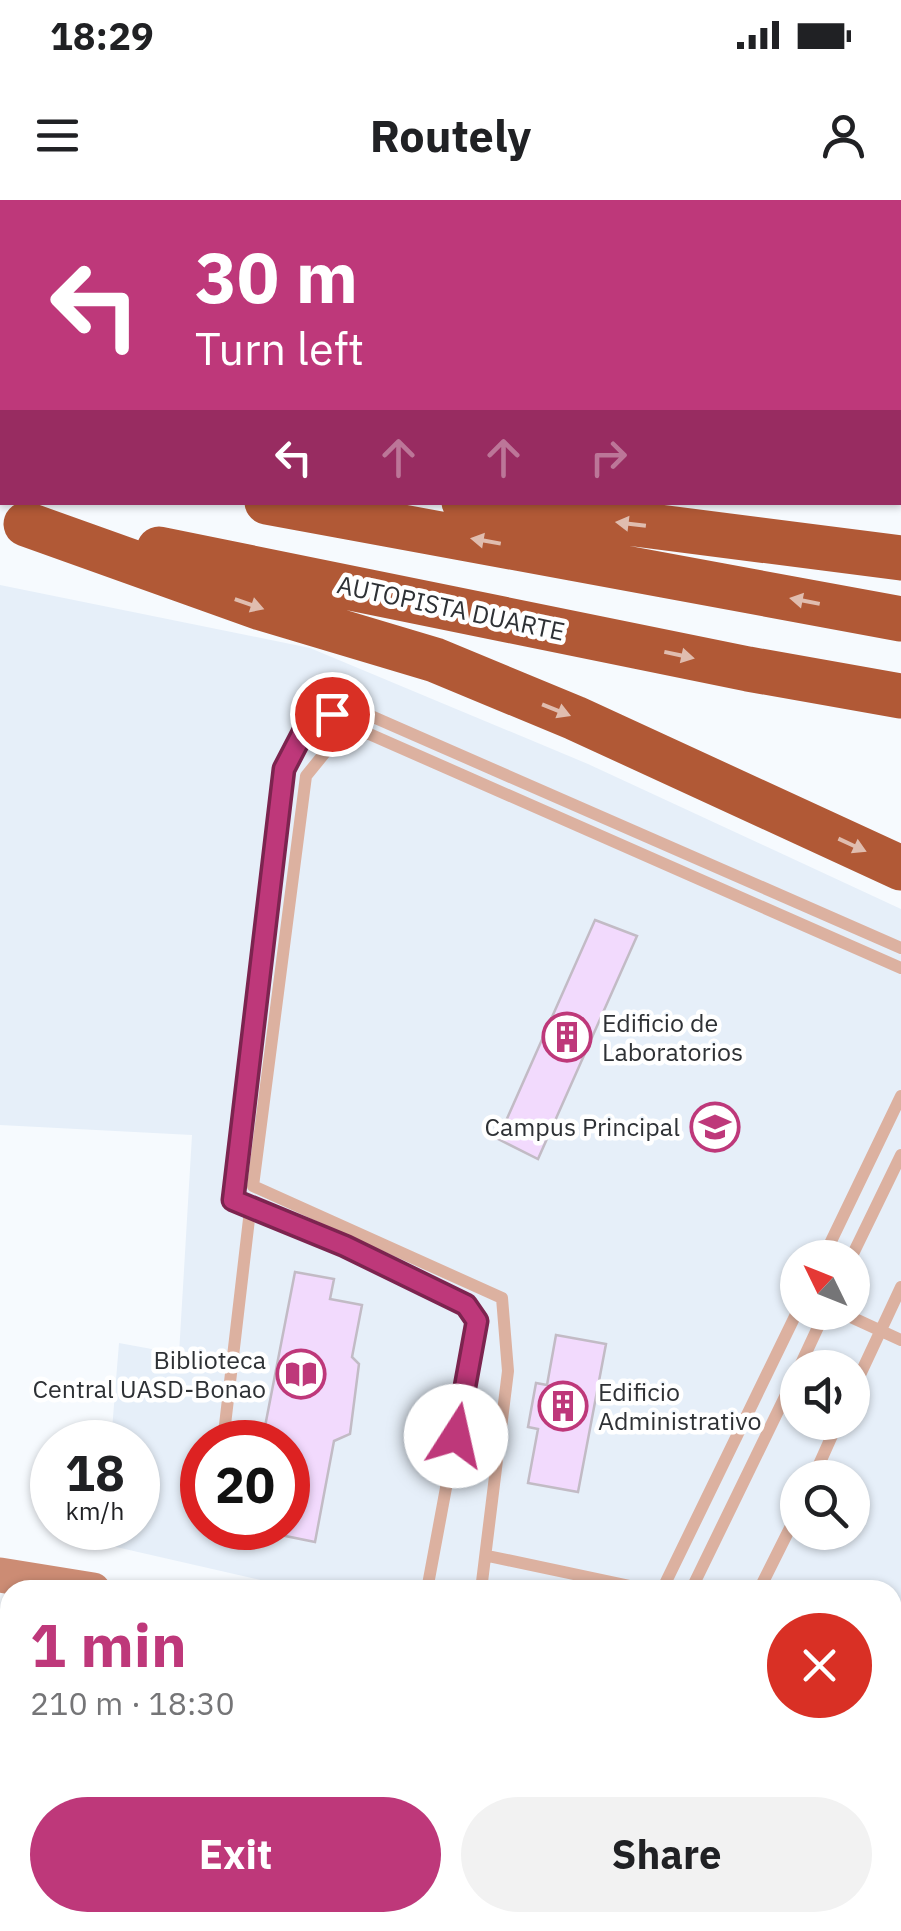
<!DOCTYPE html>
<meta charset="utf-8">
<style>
body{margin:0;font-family:"IBM Plex Sans",sans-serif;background:#f2f2f2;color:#202124;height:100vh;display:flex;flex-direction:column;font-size:38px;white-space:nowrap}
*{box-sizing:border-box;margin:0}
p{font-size:32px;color:#757577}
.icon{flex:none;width:55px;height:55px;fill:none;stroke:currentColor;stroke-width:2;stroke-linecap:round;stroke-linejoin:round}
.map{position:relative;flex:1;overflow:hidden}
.panel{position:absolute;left:0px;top:1380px;width:902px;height:352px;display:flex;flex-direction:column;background:#fff;border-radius:30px 30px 0 0;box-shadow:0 2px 8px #0004}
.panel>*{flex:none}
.top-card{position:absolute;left:0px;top:0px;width:902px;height:305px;box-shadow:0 2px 8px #0004;background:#be387a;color:#fff;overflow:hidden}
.needle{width:65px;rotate:313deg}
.controls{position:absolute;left:780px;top:1040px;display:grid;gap:20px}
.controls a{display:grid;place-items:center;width:90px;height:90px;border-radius:50%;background:#fff;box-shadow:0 2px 8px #0004;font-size:50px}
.speed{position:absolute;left:30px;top:1220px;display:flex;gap:20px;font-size:50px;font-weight:700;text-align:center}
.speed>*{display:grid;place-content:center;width:130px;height:130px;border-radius:50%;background:#fff;box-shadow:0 2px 8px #0004;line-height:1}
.speed small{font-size:25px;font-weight:400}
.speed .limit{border:15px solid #d22;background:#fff;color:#111}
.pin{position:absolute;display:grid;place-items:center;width:85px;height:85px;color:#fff;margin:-42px;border:5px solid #fff;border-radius:50%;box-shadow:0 2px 10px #0007}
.me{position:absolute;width:110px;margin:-55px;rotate:10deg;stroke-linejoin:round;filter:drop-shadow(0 0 8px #0008)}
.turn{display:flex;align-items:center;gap:35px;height:210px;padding:0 30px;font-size:45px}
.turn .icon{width:130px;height:130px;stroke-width:2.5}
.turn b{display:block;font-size:70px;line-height:85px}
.lanes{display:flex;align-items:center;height:95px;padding:0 30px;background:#0003;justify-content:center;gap:50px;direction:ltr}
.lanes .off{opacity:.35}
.round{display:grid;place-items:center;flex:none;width:105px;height:105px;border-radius:52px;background:#f2f2f2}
.headline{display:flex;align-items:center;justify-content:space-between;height:170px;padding:0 30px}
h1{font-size:60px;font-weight:700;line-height:75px;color:#be387a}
.primary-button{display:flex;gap:20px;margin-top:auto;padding:20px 30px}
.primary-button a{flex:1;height:115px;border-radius:60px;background:#be387a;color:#fff;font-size:40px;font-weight:700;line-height:115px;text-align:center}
.primary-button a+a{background:#f2f2f2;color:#202124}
.status{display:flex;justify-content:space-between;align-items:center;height:70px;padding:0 50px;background:#fff;direction:ltr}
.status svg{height:28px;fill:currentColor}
header{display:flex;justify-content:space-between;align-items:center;height:130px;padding:0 30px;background:#fff;font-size:45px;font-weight:700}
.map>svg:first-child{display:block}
.built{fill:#e6eff9;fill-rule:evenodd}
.green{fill:#bddbbd}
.building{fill:#f2dafd;stroke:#c2bbc5;stroke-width:2.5}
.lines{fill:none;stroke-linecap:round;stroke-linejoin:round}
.lane{stroke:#dcb1a0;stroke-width:12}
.street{stroke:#dcb1a0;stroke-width:25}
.secondary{stroke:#cc8c74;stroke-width:35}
.highway{stroke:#b15936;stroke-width:45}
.oneway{fill:#e0bdaf}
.route-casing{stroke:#7c244f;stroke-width:25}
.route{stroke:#be387a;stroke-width:18}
.labels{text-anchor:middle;stroke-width:9;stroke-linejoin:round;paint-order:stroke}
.street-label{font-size:25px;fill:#2e3135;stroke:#fff}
.poi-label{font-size:25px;fill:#2e3135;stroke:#fff;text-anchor:start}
</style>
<div class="status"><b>18:29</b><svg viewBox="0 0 49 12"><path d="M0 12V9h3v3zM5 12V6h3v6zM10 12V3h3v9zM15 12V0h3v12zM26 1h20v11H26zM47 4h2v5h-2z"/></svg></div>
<header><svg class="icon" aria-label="menu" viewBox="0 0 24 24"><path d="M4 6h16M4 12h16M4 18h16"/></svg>Routely<svg class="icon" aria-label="person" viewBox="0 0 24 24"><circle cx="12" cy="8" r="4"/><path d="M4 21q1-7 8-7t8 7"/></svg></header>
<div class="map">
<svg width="901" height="1731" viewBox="0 0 901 1731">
<rect width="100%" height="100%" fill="#f6fafe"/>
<path class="built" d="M0,385l310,63 278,116 313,145v783l-8,-1 -1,-101h-588l-201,-46 2,-16h33v-86h-27l8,-99 60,11 13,-219 -192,-10zM798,1058h54v54h-54zM798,1168h54v54h-54zM202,1242h86v86h-86zM798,1278h54v54h-54z
M0,1423l10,2v297l165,1 -1,8h-174z"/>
<path class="green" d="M267,1723v-1l360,1 -1,8h-360z"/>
<path class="building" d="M595,720l42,16 -99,223 -40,-20z
M295,1072l39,7 -4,20 32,6 -10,52 7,7 -9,70 -16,7 -19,101 -69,-14h42v-86h-26z
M556,1135l50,9 -28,148 -50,-9 10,-54 -10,-2 8,-44 11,2z"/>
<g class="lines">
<path class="lane" d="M823,1058l78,-162
M851,1058l50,-103
M840,1112l61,28
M799,1168l26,-56
M852,1192l49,-105
M223,1242l28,-240
M813,1278l25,-56
M488,1356l161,34
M427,1390l50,-269 -11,-16 -121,-59 -112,-46 52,-431 24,-50 46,-10 546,239
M481,1390l27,-219 -6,-73 -249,-112 53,-410 26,-32 35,-11 534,235
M662,1390l136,-280
M691,1390l107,-220
M759,1390l39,-78
M0,1604l10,1
M797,1722l72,9"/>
<path class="street" d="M252,1731v-9"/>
<path class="secondary" d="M0,1375l93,15
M892,1525l9,2"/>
<path class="highway" d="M0,255l2,1
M267,302l634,117
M464,302l437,56
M26,324l235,84 174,52 140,58 326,150
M159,349l589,120 153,27"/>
</g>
<defs><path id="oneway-solid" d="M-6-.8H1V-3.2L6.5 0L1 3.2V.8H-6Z" transform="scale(2.5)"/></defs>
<g class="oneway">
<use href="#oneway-solid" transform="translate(631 324) rotate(-173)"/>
<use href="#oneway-solid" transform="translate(486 341) rotate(-170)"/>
<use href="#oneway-solid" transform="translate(805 401) rotate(-169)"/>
<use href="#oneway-solid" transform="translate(249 404) rotate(19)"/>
<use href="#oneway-solid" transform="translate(679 455) rotate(12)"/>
<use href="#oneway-solid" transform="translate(556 510) rotate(22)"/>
<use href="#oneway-solid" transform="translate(852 645) rotate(25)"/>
</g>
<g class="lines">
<g class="route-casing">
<path id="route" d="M332,514l-22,5 -26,50 -51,431 112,46 121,59 11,16 -21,115"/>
</g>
<use href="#route" class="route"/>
</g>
<defs>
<g id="building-ring" transform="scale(2.5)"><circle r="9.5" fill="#fff" stroke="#be387a" stroke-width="1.5"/><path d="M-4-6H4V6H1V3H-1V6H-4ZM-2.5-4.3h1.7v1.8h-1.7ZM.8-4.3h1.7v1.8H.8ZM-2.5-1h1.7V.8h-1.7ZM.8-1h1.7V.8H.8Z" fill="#be387a"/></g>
<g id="university-ring" transform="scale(2.5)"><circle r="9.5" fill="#fff" stroke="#be387a" stroke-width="1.5"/><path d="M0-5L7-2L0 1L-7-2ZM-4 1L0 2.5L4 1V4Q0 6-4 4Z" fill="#be387a"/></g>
<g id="library-ring" transform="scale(2.5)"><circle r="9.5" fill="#fff" stroke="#be387a" stroke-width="1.5"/><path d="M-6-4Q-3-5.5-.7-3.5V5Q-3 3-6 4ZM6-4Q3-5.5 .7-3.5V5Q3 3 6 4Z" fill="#be387a"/></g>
</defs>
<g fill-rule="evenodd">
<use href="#building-ring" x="567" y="837"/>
<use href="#university-ring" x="715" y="927"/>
<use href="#library-ring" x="301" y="1174"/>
<use href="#building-ring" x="563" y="1206"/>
</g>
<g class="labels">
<g class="street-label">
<text transform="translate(451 408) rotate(12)" y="9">AUTOPISTA DUARTE</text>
</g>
<g class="poi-label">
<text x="602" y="832">Edificio de<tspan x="602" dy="29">Laboratorios</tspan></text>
<text x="680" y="936" text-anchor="end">Campus Principal</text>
<text x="266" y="1169" text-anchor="end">Biblioteca<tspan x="266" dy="29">Central UASD-Bonao</tspan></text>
<text x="598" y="1201">Edificio<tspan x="598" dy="29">Administrativo</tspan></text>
</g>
</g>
</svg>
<div class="controls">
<a><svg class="needle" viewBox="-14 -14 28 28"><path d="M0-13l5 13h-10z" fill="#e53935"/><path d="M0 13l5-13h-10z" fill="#757577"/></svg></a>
<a><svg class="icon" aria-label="sound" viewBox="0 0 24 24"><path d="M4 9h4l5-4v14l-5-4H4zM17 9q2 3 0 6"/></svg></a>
<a><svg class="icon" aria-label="search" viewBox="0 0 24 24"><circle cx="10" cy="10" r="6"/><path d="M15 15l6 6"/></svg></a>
</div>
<div class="speed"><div>18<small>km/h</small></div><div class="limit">20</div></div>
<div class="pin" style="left:332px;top:514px;background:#d93025"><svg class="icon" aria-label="arrive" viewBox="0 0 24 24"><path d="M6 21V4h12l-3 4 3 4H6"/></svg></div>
<svg class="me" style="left:456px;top:1236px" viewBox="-20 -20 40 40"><circle r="19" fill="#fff"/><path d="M0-13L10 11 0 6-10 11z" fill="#be387a"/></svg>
<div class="top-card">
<div class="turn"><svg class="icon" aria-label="left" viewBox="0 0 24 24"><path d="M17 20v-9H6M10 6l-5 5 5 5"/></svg><div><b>30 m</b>Turn left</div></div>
<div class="lanes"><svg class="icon" aria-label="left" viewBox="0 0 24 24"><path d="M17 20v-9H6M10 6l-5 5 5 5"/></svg><svg class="icon off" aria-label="ahead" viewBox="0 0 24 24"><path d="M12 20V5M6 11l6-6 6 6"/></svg><svg class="icon off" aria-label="ahead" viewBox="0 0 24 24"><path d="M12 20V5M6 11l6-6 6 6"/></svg><svg class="icon off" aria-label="right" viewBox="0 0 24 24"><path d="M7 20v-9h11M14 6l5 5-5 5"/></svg></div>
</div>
<section class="panel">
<div class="headline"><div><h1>1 min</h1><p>210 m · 18:30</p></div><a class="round" style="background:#d93025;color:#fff"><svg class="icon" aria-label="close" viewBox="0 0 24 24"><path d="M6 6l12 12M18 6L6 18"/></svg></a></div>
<div class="primary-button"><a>Exit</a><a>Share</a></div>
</section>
</div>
